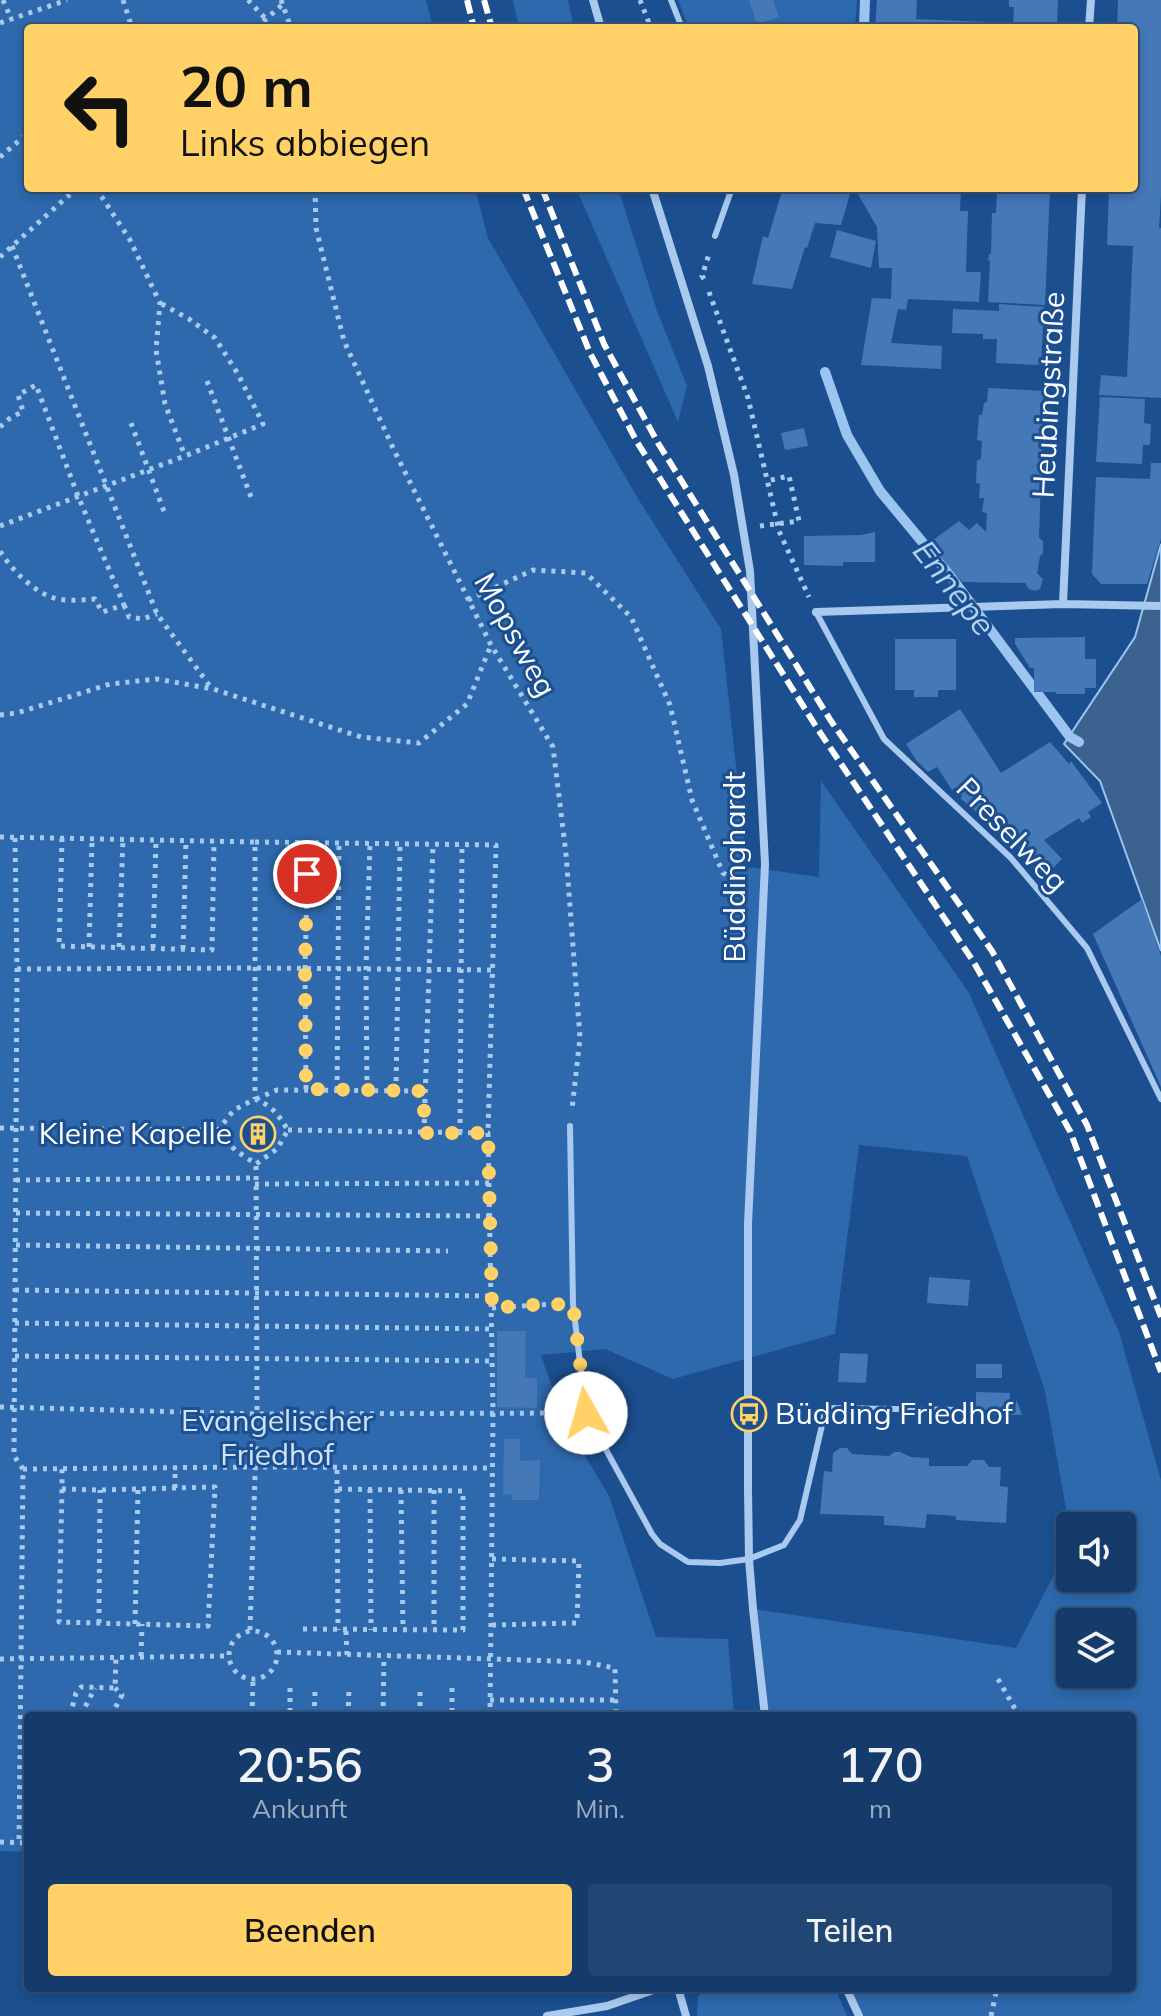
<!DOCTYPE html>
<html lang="de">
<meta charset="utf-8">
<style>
body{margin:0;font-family:Mulish,sans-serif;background:#214673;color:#f1f3f6;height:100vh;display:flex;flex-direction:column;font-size:30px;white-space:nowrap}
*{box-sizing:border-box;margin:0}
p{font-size:26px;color:#9dadc1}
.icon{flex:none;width:44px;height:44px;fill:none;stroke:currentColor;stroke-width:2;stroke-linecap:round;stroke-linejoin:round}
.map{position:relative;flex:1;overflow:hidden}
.panel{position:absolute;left:24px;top:1712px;width:1112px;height:280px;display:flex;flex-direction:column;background:#143b6b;border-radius:8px;box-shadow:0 4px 12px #0003,0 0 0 2px #33557e}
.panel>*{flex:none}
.top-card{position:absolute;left:24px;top:24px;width:1114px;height:168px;border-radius:8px;box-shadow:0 4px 12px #0003,0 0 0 2px #33557e;background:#ffd166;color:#111;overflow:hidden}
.fabs{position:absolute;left:1056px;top:1512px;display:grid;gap:16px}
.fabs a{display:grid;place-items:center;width:80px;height:80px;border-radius:8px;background:#143b6b;box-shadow:0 4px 12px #0003,0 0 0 2px #33557e;font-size:40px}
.pin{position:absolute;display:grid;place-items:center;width:68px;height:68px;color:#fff;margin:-34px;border:4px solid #fff;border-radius:50%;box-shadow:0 2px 8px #0007}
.me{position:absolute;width:88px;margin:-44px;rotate:353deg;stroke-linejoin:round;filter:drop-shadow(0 0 6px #0008)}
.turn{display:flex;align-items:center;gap:28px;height:168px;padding:0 24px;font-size:36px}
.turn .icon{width:104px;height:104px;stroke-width:2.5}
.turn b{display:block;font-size:56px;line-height:68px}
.eta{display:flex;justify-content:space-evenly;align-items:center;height:136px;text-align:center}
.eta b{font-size:48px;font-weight:600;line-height:56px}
.button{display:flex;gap:16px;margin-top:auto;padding:16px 24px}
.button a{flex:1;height:92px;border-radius:8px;background:#ffd166;color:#111;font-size:32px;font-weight:600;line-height:92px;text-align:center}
.button a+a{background:#214673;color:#f1f3f6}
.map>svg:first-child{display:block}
.green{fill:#2e69ad;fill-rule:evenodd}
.water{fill:#3c6290;stroke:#9cc4f0;stroke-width:2}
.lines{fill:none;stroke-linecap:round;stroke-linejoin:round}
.stream{stroke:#9cc4f0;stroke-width:10}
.building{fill:#4478b7}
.path{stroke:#a9c9ee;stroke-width:5;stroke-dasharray:4 6;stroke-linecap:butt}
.service{stroke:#a9c9ee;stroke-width:6}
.minor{stroke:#a9c9ee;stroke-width:8}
.rail{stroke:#fff;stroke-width:6;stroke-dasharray:14 6;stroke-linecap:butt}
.route{stroke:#ffd166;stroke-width:14;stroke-dasharray:0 25.2}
.labels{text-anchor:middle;stroke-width:6;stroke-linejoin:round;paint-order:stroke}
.street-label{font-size:30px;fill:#fff;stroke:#1b4f8f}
.poi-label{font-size:30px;fill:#fff;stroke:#1b4f8f;text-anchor:end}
.park-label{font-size:30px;fill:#cfe3fa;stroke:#1b4f8f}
.water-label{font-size:32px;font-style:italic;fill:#b5d3f5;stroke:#1b4f8f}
</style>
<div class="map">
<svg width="1161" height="2016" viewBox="0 0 1161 2016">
<rect width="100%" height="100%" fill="#1b4f8f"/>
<path class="green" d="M0,0h426l7,28h-405v160h447l13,50 149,259 84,132 26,238 72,10 2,-96 148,212 150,339 42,148v536h-302l-13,-28h286v-272h-367l-12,-107 263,39 54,-104v34h52v-52h-52v5l-25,-140 -78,-235 -108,-11 -24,189 -162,45 -68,-30 -64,6 22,64 46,77 47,141 72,2 6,77h-706v136l-28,-1zM1070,1622h52v52h-52z
M513,0h55l6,28h-55z
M678,0h179l-2,28h-166z
M576,188h42l38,120 31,78 -9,36z
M708,1988h127l12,28h-150l1,-20z"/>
<path class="water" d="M1161,544v407l-61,-170 -36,-37 71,-107z"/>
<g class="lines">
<path class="stream" d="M864,28l1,-28
M825,372l22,63 33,56 68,82 122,164 9,5"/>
</g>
<path class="building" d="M749,0h24l6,17 -22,7z
M877,0h40l-1,19 72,3 -1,6h-112z
M1009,0h49l-1,28h-44l1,-21h-5z
M1118,0h43v195l-2,33h2v170l-62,-3 2,-20 26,2 6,-131 -26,-1 2,-57h25v-160h-17z
M783,188h47l20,6 -9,31 -26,-2 -8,25 -2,-1 -13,42 -40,-5 11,-48 5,2z
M857,188h104l-1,23h8l-2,61h15l-2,30 -71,-3 -2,11 -8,-1 -7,34 51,3 -1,23 -80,-4 11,-67 19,1 1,-31h-13l-2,-41 -18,-31z
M990,188h60l-5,117 -57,-3 2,-41 -2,-1 1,-6h2l1,-41h4l1,-21h-7z
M837,230l39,11 -5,27 -41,-11z
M999,304l45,3 -3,58 -45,-2 1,-24h-14v-5l-31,-1 1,-24 46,2z
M988,388l56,3 -5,147 4,3v12l-3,3 -3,17 6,6 -3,10 -4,2 -7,-2 -4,-6 -63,-1 -33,-39 30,-22 10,9 8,-7 9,9 1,-19 -5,-1 2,-14h-5l1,-14 -4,-1 1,-23h3l1,-3 1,-16 -5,-1 2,-25h3l2,-12 3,-1z
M1100,397l45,2 -1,24 7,1 -1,21h-7l-1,19 -46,-2z
M804,428l4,18 -23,4 -4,-17z
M1151,463h10v76l-14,45h-46l-9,-10 4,-97 54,2z
M875,532v30h-32v4l-39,-1v-29l57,-1z
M1085,637v22h11v29h-11v6h-29v-2h-22v-24h-4l-15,-24v-6z
M895,639h61v51h-18v7h-24v-7h-19z
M960,709l41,64 49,-31 19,22 2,-3 31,42 -14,9 3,5 -9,6 -3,-5 -35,22 18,19 -15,15 -64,-64 -5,3 -18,-15 2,-1 -6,-10 -4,3 -15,-23 -9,5 -12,-12 -10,-16z
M1142,899l19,57v131l-68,-153z
M257,1116l16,9 -1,17 -14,9 -15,-9 1,-17z
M929,1277l41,3 -2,26 -41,-3z
M497,1331h29l-1,47h12v30l-40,-1z
M840,1353l28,1 -2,29 -28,-1z
M976,1364h26v14h-26z
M976,1392l34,1v8h7l5,14 -46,-1z
M504,1439h16v22l20,-1 -1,40h-27v-5l-9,-1z
M840,1448h7l5,6 37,2 5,-4h6l11,5 18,1v8h38l5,-6h12l5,7h12l-1,19 8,1 -2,36 -50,-3v-4l-29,-2 -2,14 -41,-3v-9l-64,-2 4,-43 8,1 1,-19z"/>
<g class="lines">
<path class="path" d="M3,0l8,19
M123,0l9,28
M248,0l18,19
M281,0l10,28
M640,0l11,28
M0,23l67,-23
M256,28l27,-24
M0,157l28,-24
M96,188l34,52 30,63 -4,47 9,54 20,52
M315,188l1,40 28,113 50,109 97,195 62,102 13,107 14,184 -8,71
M12,246l145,368 55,75
M0,257l77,-69
M704,279l-2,-3 8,-25
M709,292l39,106 31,133 30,66
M207,381l44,116
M131,423l34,91
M0,427l9,-8 14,-8 -5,-16 18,-10 42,111 46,109 -22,7 -7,-13c-14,1 -31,3 -44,-2 -19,-7 -41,-29 -51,-46
M0,526l185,-70 78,-32 -25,-50 -23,-36 -26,-19 -29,-16
M760,526l39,-5 -10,-45 -22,5
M468,600l65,-30 53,3 45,44 39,88 22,95 31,73 22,13
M124,605l5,12 13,2 15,-5
M0,715l17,-2 93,-29 47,-5 56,10 148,48 58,6 48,-39 24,-59
M0,837l255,5v257
M15,838l2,131 -3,487 9,13 -4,373
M62,838l-3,108 153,4 2,-109
M255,842l241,3 -8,288
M89,947l3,-107
M119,947l4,-108
M153,948l3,-108
M183,949l3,-108
M17,969l238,-1 237,2
M306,1089l-1,-121 3,-125
M337,1090l2,-247
M367,1090l-1,-121 4,-126
M396,1091l4,-247
M256,1099l21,-9 147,1
M0,1128l218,2 17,20 21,14 21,-15 11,-19c-10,-15 -15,-24 -33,-31l-21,11 -16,20
M288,1130l200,3 5,280 -3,303
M424,1133l9,-289
M460,1133l2,-288
M16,1180l239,-2
M255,1184l234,-1
M16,1213l474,3
M16,1245l432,6
M15,1290l477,6
M492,1308l63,-4
M15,1323l477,6
M15,1356l477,5
M0,1407l257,7 312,-1
M23,1469l232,-2 236,1
M175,1488v-21
M62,1489l38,1 115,-3 -7,139 -149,-4 3,-133v-20
M337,1489l1,141
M370,1489l1,141
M401,1490l2,140
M434,1490v140
M492,1559l87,2 -2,62 -85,2
M99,1623l1,-133
M135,1624l3,-136
M303,1629l160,1v-139l-126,-2v-22
M250,1630l7,-216 -1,-250
M229 1655a24 24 0 1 1 48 0a24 24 0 1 1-48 0Z
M346,1631l1,24
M277,1652l307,10 31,6 1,48
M141,1656l1,-32
M0,1659l228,-3
M998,1679l21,37
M290,1688v28
M452,1688v28
M490,1700h127
M70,1716l6,-23 5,-6 34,1 1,-31
M83,1716l2,-9 10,-19
M111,1716l11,-21 -7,-7
M252,1716l1,-37
M314,1716l1,-24
M348,1716l1,-27
M383,1716l1,-60
M420,1716v-25
M0,1842l28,1
M991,2016l6,-28"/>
<path class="service" d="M671,0l11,28
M715,236l17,-48
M816,612l68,127 127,119 76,90 74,151
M570,1126l3,178 13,109 66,121 8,10 28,18 32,1 29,-4 35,-14 16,-25 26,-112 134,2"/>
<path class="minor" d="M593,0l8,28
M1089,28l2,-28
M652,188l56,178 26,109 16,96 15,293 -17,360v266l1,69 4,50 12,107
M1063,604l19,-416
M816,612l247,-8 98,2
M678,1988l8,28
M846,1988l13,28
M547,2016l60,-10 52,-18"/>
<path class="rail" d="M467,0l7,28
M484,0l8,28
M523,188l67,165 47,89 180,286 156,233 97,170 91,241
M542,188l62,156 54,99 173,278 161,230 95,174 74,192"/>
</g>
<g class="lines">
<path class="route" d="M307,874l-2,94 1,121 118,2v42h64l4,175 36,-3 45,-1 13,109"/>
</g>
<defs>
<g id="building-ring" transform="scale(1.8)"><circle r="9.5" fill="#1b4f8f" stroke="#ffd166" stroke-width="1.5"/><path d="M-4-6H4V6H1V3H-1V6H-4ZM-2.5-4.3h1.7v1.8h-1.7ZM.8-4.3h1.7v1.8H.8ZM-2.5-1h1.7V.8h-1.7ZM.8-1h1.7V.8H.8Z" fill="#ffd166"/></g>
<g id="bus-ring" transform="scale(1.8)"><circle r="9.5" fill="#1b4f8f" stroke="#ffd166" stroke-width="1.5"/><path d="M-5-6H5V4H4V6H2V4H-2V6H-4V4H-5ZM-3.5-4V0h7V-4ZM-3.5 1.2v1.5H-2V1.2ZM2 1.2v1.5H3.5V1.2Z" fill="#ffd166"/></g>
</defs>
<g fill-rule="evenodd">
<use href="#building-ring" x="258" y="1134"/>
<use href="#bus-ring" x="749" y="1414"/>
</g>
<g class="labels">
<g class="street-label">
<text transform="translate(1049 395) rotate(-87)" y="10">Heubingstraße</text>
<text transform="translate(515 635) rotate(61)" y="10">Mopsweg</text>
<text transform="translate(1012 835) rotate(46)" y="10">Preselweg</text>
<text transform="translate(735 867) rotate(-90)" y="10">Büddinghardt</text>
</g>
<g class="poi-label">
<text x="232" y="1144">Kleine Kapelle</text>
<text x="775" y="1424" text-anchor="start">Büdding Friedhof</text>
</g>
<g class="park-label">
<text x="277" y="1431">Evangelischer<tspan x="277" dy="34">Friedhof</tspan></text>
</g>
<g class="water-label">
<text transform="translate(954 588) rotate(52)" y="11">Ennepe</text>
</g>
</g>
</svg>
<div class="fabs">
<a><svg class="icon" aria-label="sound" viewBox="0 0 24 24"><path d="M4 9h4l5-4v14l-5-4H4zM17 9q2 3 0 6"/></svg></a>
<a><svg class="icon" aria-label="layers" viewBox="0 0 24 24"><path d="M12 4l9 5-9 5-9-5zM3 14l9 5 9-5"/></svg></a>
</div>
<div class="pin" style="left:307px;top:874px;background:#d93025"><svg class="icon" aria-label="arrive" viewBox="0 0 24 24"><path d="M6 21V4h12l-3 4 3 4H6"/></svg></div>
<svg class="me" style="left:586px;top:1413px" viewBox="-20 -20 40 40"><circle r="19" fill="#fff"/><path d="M0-13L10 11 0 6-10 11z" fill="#ffd166"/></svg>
<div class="top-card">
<div class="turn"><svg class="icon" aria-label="left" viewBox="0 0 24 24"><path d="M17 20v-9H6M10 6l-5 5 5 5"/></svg><div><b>20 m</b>Links abbiegen</div></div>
</div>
<section class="panel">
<div class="eta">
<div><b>20:56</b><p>Ankunft</p></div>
<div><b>3</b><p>Min.</p></div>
<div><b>170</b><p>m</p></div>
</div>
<div class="button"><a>Beenden</a><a>Teilen</a></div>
</section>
</div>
